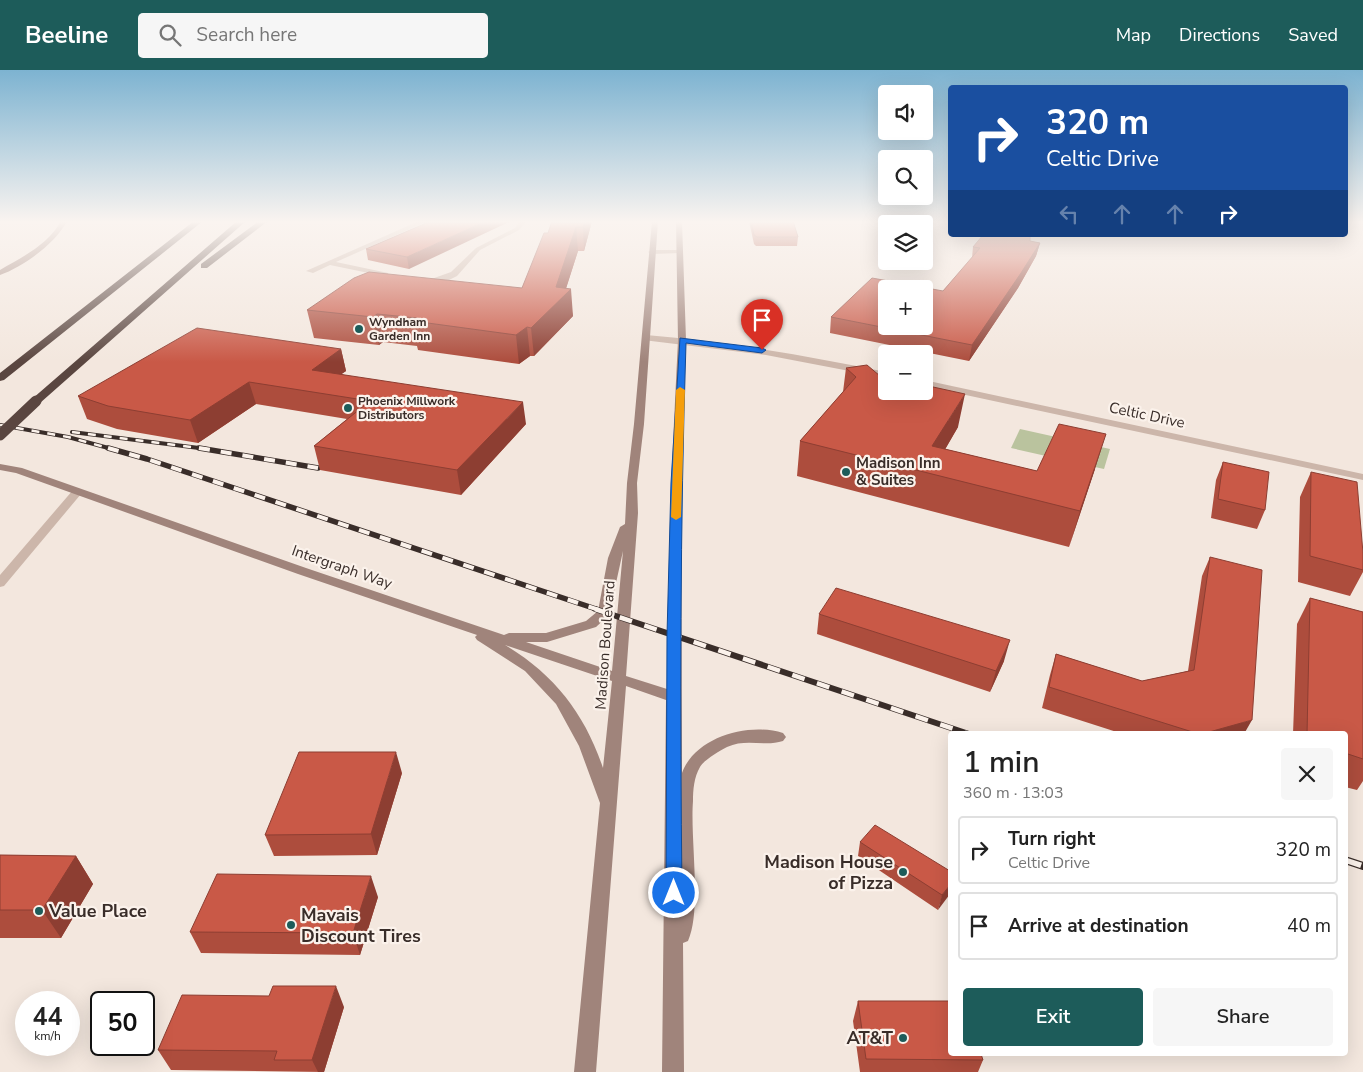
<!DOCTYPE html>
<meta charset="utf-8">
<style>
body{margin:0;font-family:"Nunito Sans",sans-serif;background:#f6f6f6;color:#222;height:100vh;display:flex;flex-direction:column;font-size:19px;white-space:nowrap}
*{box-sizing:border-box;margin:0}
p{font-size:16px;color:#767676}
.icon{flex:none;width:28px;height:28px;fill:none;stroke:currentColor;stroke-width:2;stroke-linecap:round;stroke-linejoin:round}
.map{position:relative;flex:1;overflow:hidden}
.panel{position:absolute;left:948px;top:661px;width:400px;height:325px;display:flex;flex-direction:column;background:#fff;border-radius:5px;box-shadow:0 5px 20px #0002}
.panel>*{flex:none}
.guide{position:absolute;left:948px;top:15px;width:400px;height:152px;border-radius:5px;box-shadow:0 5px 20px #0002;background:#1a4fa0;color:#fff;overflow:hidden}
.buttons{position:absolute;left:878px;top:15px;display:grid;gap:10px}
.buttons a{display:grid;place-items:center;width:55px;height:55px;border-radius:5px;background:#fff;box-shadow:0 5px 20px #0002;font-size:25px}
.speed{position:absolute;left:15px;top:921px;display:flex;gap:10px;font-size:25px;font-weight:700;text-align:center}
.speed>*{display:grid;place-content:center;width:65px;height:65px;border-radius:50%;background:#fff;box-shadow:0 5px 20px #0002;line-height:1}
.speed small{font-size:12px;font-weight:400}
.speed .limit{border:2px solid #111;border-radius:8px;background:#fff;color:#111}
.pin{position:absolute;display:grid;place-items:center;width:42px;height:42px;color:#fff;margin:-51px -21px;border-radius:50% 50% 50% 0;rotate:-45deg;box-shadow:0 0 5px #0007}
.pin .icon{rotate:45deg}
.me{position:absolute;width:55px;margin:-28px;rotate:0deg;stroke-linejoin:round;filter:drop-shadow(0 0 4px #0008)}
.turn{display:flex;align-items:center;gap:18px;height:105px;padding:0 15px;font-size:22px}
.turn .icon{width:65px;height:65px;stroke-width:2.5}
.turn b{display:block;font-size:35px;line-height:42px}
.lanes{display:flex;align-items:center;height:48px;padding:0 15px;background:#0003;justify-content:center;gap:25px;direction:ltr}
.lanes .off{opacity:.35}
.round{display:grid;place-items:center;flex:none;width:52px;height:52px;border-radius:5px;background:#f6f6f6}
.summary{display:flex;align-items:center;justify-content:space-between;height:85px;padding:0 15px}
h1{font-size:30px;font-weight:600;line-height:38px}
.action{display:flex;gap:10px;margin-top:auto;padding:10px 15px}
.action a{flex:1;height:58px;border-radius:5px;background:#1d5c5a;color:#fff;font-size:20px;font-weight:600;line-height:58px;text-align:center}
.action a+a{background:#f6f6f6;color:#222}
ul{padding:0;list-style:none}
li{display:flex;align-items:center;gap:15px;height:68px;margin:0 10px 8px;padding:0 5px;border:2px solid #e0e0e0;border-radius:5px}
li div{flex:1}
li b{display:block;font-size:19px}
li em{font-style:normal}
header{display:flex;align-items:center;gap:30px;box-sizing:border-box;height:70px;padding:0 25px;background:#1d5c5a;color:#fff}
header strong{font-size:24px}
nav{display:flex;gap:28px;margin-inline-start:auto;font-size:18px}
.search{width:350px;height:45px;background:#f6f6f6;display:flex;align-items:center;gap:12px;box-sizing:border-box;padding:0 18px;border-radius:5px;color:#767676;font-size:19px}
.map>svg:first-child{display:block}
.green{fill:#bac39e}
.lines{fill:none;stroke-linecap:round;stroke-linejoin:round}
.street{fill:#ccb6aa;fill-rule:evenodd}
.secondary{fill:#a0847b;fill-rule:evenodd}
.highway{fill:#5a4640;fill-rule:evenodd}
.rail-far3-casing{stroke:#392d29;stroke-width:4}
.rail-far2-casing{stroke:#392d29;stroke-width:5.5}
.rail-far1-casing{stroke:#392d29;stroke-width:6}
.rail-casing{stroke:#392d29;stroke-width:8}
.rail-far3{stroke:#fbf2eb;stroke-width:2.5;stroke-dasharray:8;stroke-linecap:butt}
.rail-far2{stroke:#fbf2eb;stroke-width:4;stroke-dasharray:11;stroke-linecap:butt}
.rail-far1{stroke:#fbf2eb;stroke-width:4.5;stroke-dasharray:13;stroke-linecap:butt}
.rail{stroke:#fbf2eb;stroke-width:5.5;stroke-dasharray:17;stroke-linecap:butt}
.highway-bridge{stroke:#5a4640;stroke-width:11}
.wall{fill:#ad4d3d}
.shaded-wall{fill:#8d3e32}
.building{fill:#c95947;stroke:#8d3e32;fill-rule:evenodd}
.route{fill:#1a73e8;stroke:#114b97}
.slow{fill:#f59e0b}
.poi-dot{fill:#1d5c5a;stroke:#fbf2eb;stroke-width:2}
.labels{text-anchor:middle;stroke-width:4.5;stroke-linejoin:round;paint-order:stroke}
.far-poi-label{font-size:12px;font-weight:bold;fill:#392d29;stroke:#fbf2eb;text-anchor:start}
.street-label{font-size:15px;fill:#392d29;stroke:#fbf2eb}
.poi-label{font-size:15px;font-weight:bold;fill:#392d29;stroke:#fbf2eb;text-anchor:start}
.near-poi-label{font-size:18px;font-weight:bold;fill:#392d29;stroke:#fbf2eb;text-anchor:end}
</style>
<header>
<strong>Beeline</strong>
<div class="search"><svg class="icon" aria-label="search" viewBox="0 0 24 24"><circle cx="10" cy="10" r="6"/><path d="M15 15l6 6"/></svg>Search here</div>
<nav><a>Map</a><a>Directions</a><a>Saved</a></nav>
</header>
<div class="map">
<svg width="1363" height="1002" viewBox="0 0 1363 1002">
<rect width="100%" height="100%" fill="#f3e7de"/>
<path class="green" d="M1020,359l90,20 -6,20 -93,-21z"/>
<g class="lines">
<path class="street" d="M419,151h9l-92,41 52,11v4l-58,-12 -17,8 -7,-2z
M520,151h7l-8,9 -39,20 -23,26 -10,5 -20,3 -4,-2 28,-10 25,-24 39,-20z
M679,180l4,2 -2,1 -29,1 -4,-2 4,-2z
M646,265c81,7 161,21 240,37v6l-120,-23 -123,-15v-4z
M924,310l439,94v6l-439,-94z
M77,419l6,3 -2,2 -77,92 -4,1v-12l73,-85z"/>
<path class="secondary" d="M61,151h6c-11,22 -44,46 -67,54v-5c22,-13 48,-25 61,-49z
M652,151h6l-14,203 -7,59 1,30 -12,163 41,13 4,-206 7,-143 -2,-119h6l4,119 -5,143 1,290c13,-36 66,-51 101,-40l3,4 -3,4c-18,6 -37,-3 -56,6 -8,4 -23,13 -27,20 -6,10 -7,23 -7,34 -3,37 9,109 -5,140l-5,2 1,129h-22l4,-372 -40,-14 -30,386h-22l26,-269 -21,-57 -23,-42 -31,-33 -48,-31 -2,-3 2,-2 -179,-61 -282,-101 -16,-3v-6l22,4 284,100 198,67 5,-2h37l40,-12 12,-10 10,-53 12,-31 5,-3 2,-41 7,-59zM623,481l-11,120 -86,-29h21l49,-15 13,-12zM505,575l107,36 -9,87c-18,-54 -49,-94 -98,-123z"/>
<path class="highway" d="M194,151h9l-199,159 -4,1v-8z
M237,151h9l-206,182h-8l-2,-2 2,-2z
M259,151h9l-61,47h-6v-4z"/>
<g class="rail-far3-casing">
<path id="rail-far3" d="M0,355l68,12 44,12
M72,362l135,17"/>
</g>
<g class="rail-far2-casing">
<path id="rail-far2" d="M108,378l39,11 452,151
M199,378l119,20"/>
</g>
<g class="rail-far1-casing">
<path id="rail-far1" d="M595,539l374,125"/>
</g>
<g class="rail-casing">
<path id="rail" d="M1345,790l18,6"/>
</g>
<use href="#rail-far3" class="rail-far3"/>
<use href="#rail-far2" class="rail-far2"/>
<use href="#rail-far1" class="rail-far1"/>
<use href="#rail" class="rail"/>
<path class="highway-bridge" d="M0,365l36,-34"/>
</g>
<path class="wall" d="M431,151l-22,48 -41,-9 -2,-11z
M552,151h40l-8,30h-6l-12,37 7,28 -39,40h-4l-11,8 -101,-14 -1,-4 -34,-4 -4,3 -65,-7 -7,-28 215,-22 26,-55z
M749,151h44l5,16 -1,9h-41l-2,-2z
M1030,171l10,2 -4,13 -18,32 -49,73 -139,-28 1,-16 112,-26 29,-33 1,-11z
M341,279l5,22 -5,3 185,50 -65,71 -141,-25 -6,-24 33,-27 -91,-15 -58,39 -81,-14 -30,-10 -9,-23z
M846,298l34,8 78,51 -13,22 92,22 58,-2 -26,78 -272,-71 3,-35 43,-49z
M1223,392l42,48 -8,19 -46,-11 5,-38z
M1311,402l52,81v19l-13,24 -52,-14 2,-85z
M1210,487l34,177h-121l-81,-26 8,-33 6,-21 86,27 46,-10 14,-95z
M1310,528l53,14v169l-6,9 -12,-3v-53h-52l4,-110z
M819,544l185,47 -14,31 -173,-58z
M402,703l-25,82 -103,1 -9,-21z
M860,772l90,29 -12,39 -80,-54z
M0,785l76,1 17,28 -32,54h-61z
M378,827l-18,58 -159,-2 -11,-21z
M858,931l125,59 -5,12h-118l-7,-51z
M344,937l-20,65 -153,-2 -13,-20z"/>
<path class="shaded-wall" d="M486,151h25l-102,48 -2,-12z
M584,151h8l-8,30 -1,-24z
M576,157l2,24 -14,44 7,-6 2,27 -39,40 -3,-28 25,-41z
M1040,173l-4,13 -18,32 -49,73 3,-16z
M377,244l6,28 -4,3 -6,-28z
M527,257l3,29 -11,8 -3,-29z
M341,279l5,22 -29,21 -5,-22z
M249,312l7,22 -58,39 -8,-23z
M965,324l-7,33 -27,47 1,-28z
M523,332l3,22 -65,71 -4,-25z
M1106,364l-11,35 -26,78 11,-36z
M1010,570l-6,21 -14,31 6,-21z
M1252,650l-8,14h-42z
M396,682l6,21 -25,82 -6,-21z
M76,786l17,28 -32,54 -19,-28z
M371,806l7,21 -18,58 -7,-22z
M950,815v9l-12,16 4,-15z
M336,916l8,21 -20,65h-6l-6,-12z"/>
<path class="building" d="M431,151h55l-79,36 -41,-8z
M552,151h32l-1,6h-7l-20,60 15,2 -40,39 -4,-1 -11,8 -103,-14 4,-3 -40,-4 -4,3 -66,-7 47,-32 15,-6 153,16 22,-55h4z
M751,151h42l5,16h-41l-3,-2z
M983,165h47v6l10,2 -19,30 -49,72 -141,-28 41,-39 71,13 37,-43 -7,-1zM886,219h38v37h-38z
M197,258l144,21 -29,21 211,32 -66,68 -143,-24 56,-45 -121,-19 -59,38 -82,-14 -30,-10z
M867,295l13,11 6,1v14h38v-6l41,9 -33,52 105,25 22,-47 47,10 -26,77 -280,-70 56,-64 -10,-9z
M1223,392l46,10 -4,38 -47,-11z
M1311,402l46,10 6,71v17l-53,-14z
M1210,487l52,13 -10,150 -50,14h-3l-150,-47 7,-33 86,27 52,-11z
M836,518l174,52 -14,31 -177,-57z
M1310,528l53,14v147l-18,-6v-19h-38z
M299,682h97l-25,82 -106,1z
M875,755l75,46v14l-8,10 -82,-53z
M0,785l76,1 -34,54h-42z
M217,804l154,2 -18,57 -163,-1z
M273,916h63l-24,74h-38l3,-9 -119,-1 24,-55 87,1z
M858,931h92v53h31l2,6 -117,-1z"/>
<linearGradient id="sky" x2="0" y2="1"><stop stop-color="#7db3d1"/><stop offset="0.52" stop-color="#faf4f0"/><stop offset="1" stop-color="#faf4f0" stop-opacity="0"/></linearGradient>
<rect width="1363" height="292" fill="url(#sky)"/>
<path class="route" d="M680,268l82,10 4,2 -4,3 -76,-10c-6,184 -6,367 -4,550l-2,5 -6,3 -6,-3 -2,-5 1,-258 4,-152z"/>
<path class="slow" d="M680,317l5,3 -4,127 -5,3 -5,-3 5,-127z"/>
<g class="poi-dot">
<circle cx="359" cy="259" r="5"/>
<circle cx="348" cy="338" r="5"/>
<circle cx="846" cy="402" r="5"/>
<circle cx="903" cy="802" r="5"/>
<circle cx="39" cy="841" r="5"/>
<circle cx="291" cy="855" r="5"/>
<circle cx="903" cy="968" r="5"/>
</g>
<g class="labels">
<g class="far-poi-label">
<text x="369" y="256">Wyndham<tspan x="369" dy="14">Garden Inn</tspan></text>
<text x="358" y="335">Phoenix Millwork<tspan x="358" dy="14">Distributors</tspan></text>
</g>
<g class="street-label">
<text transform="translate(1147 345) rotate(12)" y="5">Celtic Drive</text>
<text transform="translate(342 497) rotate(19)" y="5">Intergraph Way</text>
<text transform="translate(605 575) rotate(-86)" y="5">Madison Boulevard</text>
</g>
<g class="poi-label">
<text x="856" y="398">Madison Inn<tspan x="856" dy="17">&amp; Suites</tspan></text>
</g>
<g class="near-poi-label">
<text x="893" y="798">Madison House<tspan x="893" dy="21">of Pizza</tspan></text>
<text x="49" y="847" text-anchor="start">Value Place</text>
<text x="301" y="851" text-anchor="start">Mavais<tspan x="301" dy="21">Discount Tires</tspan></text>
<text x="893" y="974">AT&amp;T</text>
</g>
</g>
</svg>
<div class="buttons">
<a><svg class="icon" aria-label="sound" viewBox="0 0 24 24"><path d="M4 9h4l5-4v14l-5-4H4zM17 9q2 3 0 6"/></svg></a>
<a><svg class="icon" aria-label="search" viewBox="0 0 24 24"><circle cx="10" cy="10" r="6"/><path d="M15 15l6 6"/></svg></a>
<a><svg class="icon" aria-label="layers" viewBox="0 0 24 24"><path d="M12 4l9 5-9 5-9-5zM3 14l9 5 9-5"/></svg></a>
<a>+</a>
<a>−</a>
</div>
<div class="speed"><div>44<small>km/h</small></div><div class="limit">50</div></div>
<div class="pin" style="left:762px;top:280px;background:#d93025"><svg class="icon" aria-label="arrive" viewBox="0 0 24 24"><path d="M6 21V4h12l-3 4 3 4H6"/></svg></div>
<svg class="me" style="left:674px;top:823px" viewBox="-20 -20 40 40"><circle r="17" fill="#1a73e8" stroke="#fff" stroke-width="3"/><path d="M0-11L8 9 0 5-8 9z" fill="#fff"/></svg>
<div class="guide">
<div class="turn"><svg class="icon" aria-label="right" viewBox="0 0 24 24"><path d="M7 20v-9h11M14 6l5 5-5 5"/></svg><div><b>320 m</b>Celtic Drive</div></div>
<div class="lanes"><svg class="icon off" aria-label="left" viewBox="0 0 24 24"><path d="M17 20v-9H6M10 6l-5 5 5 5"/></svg><svg class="icon off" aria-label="ahead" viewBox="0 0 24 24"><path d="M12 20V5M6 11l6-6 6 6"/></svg><svg class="icon off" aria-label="ahead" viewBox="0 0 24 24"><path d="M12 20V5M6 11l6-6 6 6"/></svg><svg class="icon" aria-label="right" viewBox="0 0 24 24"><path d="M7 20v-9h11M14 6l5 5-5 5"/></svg></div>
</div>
<section class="panel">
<div class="summary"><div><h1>1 min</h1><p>360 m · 13:03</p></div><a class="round"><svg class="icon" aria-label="close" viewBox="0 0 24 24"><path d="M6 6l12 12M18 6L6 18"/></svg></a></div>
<ul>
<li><svg class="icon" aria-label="right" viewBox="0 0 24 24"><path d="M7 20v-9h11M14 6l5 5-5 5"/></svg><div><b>Turn right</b><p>Celtic Drive</p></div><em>320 m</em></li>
<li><svg class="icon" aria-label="arrive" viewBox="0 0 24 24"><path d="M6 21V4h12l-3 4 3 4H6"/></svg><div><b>Arrive at destination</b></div><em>40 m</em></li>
</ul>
<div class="action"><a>Exit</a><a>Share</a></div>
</section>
</div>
